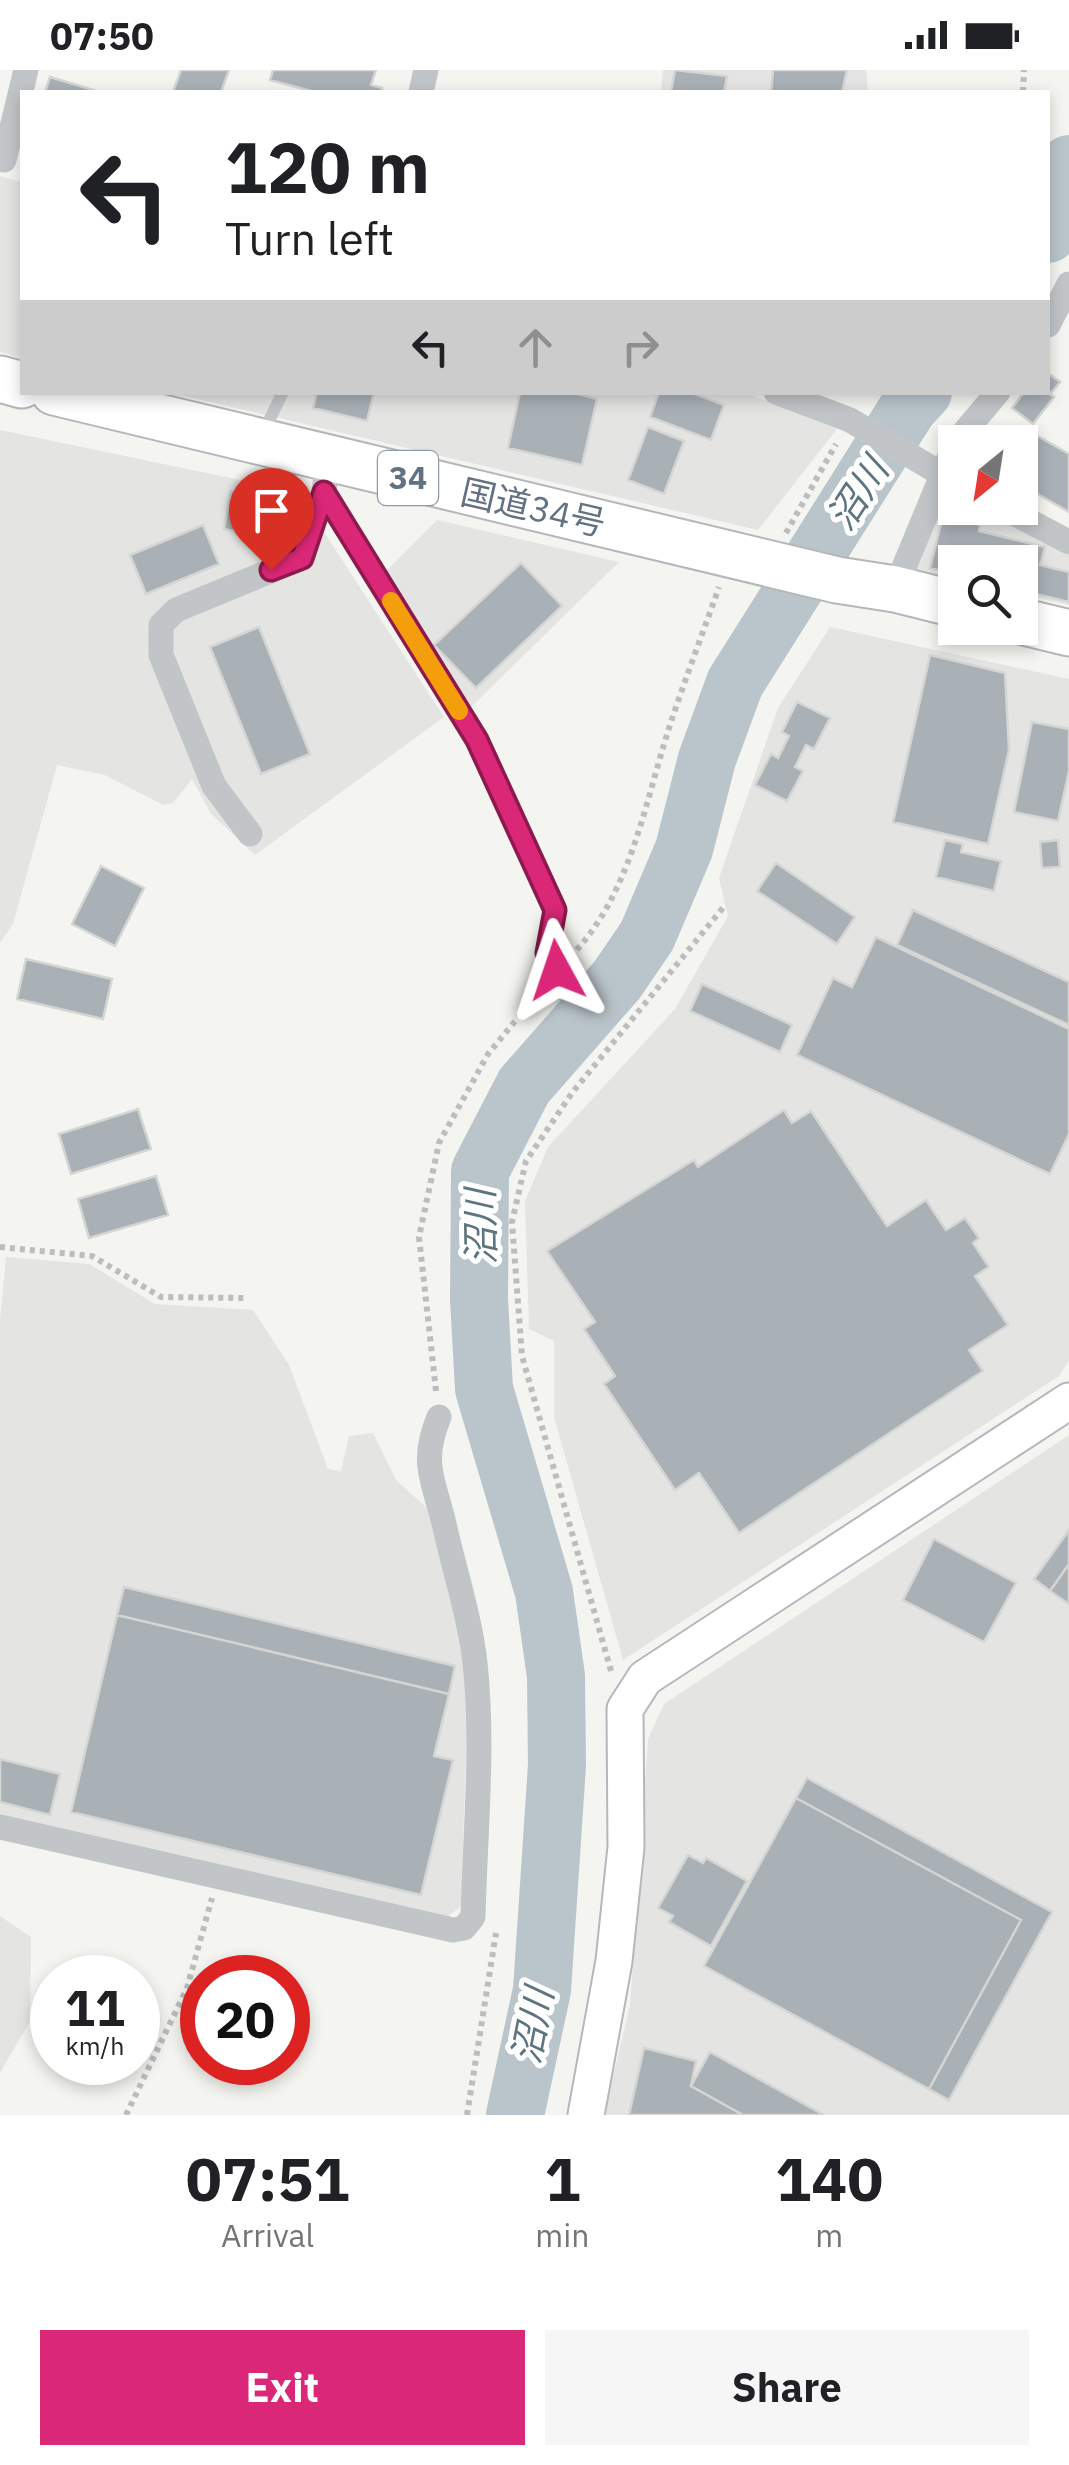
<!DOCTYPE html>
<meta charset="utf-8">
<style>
body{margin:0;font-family:"IBM Plex Sans","Noto Sans JP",sans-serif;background:#f6f6f6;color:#202124;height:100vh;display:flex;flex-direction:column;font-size:38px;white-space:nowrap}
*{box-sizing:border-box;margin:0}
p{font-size:32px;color:#757577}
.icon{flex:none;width:55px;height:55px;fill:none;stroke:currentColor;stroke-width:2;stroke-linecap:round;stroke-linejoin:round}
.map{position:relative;height:2045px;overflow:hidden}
.sheet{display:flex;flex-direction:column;background:#fff;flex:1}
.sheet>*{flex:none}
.hud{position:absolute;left:20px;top:20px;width:1030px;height:305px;border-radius:0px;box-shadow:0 5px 15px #0003;background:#fff;color:#202124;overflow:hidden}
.needle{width:65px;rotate:210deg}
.buttons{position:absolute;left:938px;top:355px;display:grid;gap:20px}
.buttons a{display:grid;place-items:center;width:100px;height:100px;border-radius:0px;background:#fff;box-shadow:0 5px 15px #0003;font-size:50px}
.speed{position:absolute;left:30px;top:1885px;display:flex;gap:20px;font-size:50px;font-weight:700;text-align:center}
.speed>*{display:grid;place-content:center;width:130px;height:130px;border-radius:50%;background:#fff;box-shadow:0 5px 15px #0003;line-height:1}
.speed small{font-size:25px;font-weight:400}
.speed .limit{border:15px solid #d22;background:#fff;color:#111}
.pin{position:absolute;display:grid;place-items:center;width:85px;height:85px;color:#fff;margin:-102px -42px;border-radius:50% 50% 50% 0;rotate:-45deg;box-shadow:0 0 10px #0007}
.pin .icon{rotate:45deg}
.me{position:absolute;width:110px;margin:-55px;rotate:355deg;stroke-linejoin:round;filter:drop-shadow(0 0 8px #0008)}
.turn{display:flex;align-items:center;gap:35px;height:210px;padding:0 40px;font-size:45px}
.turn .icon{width:130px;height:130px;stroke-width:2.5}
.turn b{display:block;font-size:70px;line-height:85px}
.lanes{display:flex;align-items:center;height:95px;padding:0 40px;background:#0003;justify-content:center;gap:50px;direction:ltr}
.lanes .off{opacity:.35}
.eta{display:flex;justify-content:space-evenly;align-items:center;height:170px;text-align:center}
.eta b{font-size:60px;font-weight:700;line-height:70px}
.button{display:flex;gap:20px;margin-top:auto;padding:20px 40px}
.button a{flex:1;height:115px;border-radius:0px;background:#db2777;color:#fff;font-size:40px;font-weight:700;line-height:115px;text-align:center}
.button a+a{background:#f6f6f6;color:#202124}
.status{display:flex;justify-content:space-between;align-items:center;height:70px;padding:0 50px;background:#fff;direction:ltr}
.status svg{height:28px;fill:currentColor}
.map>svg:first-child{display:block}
.built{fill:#e4e5e3}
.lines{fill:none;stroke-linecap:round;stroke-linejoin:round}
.river{stroke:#bac5cb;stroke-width:58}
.building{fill:#a9b0b6;stroke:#d5d5d3;stroke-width:2.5}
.secondary-casing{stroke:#b3b8bd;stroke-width:39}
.highway-casing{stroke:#b4b7ba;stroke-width:49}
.path{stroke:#bbbdbf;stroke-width:6;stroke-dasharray:5 5;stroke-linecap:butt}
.lane{stroke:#c1c5c8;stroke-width:12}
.street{stroke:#c1c5c8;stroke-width:25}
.secondary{stroke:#fff;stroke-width:35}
.highway{stroke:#fff;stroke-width:45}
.route-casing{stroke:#8e194d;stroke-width:25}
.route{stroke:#db2777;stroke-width:18}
.slow{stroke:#f59e0b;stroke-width:18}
.labels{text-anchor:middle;stroke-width:10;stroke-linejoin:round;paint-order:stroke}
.shield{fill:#fff;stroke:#919ca8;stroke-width:2.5}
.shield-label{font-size:32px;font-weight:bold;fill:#627282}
.street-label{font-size:35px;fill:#627282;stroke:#fff}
.water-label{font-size:38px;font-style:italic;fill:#5d757f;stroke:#fff}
</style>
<div class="status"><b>07:50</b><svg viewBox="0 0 49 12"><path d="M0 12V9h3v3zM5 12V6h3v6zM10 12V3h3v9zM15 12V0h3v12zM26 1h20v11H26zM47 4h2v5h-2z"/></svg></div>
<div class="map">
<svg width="1069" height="2045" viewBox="0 0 1069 2045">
<rect width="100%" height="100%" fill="#f4f4f0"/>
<path class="built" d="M663,0h203l2,20 -207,2z
M0,106l22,6v176l-22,-6z
M171,323h576l90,36 -79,101z
M0,360l298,62 146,225 -189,138 -44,-41 -19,-35 -19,24 -10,2 -58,-30 -48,-10 -44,159 -13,19z
M943,430l12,2v6h24l90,46v51l-49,-11v-32h-65v17l-41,-9z
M437,450l182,42 -153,150 -80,-141z
M830,557l239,52v682l-10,15 -436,284 -69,-243v-76l-25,-12 -4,-128 23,-54 127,-138 53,-93 -9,-38 59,-170z
M6,1187l83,7 66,40 98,6 36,55 39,104 13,2 8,-35 24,-3 23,47 31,28 42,155 -8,243 -17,14 -444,-102v-498z
M1069,1365v680h-465l26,-110 18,-266 16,-35z
M0,1846l31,21 -1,84 -30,52z"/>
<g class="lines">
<path class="river" d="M1048,164l21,-70
M515,2045l27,-125 15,-225 -1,-89 -12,-84 -60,-203 -5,-90 1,-128 44,-85 93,-106 30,-44 37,-87 23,-90 28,-76 173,-275 15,-16"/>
</g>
<path class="building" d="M181,0h48l-8,22h-48z
M273,0h103l-5,15 11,3 -1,4h-66l-45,-12z
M675,0l52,6 -3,16h-53z
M773,0h74l-5,22h-71z
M50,7l50,15h-55z
M1048,303l12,9 -10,12 4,3 -21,27 -21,-16 12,-16h24z
M317,322h57l-7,29 -54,-13z
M520,322h51l26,7 -15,66 -74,-17z
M659,322h31l34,13 -13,35 -61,-23z
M648,357l36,14 -20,53 -36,-14z
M1022,357l47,27v58l-49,-28v-42h-7z
M231,421l41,8 -8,38 -40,-8z
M943,446l37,9 -1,6 66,16 -5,18 29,7v30l-49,-12v-28h-65v12l-25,-6z
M203,455l16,39 -73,30 -16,-39z
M521,493l41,43 -86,82 -42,-43z
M259,557l51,127 -49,20 -51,-127z
M930,585l75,18 4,77 -21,94 -95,-22z
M797,632l33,16 -16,31 -8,-4 -11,22 8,4 -16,30 -32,-16 16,-31 7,4 11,-22 -7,-4z
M1032,652l37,7v42l-11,50 -44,-9z
M945,770l18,4 -2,8 40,9 -7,30 -58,-14z
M1058,770l2,27 -18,1 -2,-26z
M776,793l79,54 -18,27 -80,-53z
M101,796l43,22 -29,58 -43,-22z
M913,840l156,72v43l-172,-80z
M876,867l193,92v105l-19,40 -253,-119 36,-77 19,9z
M26,889l86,20 -9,40 -86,-20z
M702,914l90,41 -12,27 -90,-41z
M138,1039l13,40 -80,25 -12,-40z
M784,1040l8,13 19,-12 76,115 39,-26 20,30 19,-12 14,20 -6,5 16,24 -14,9 33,49 -39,25 14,21 -244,162 -40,-60 -24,17 -71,-106 11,-8 -31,-47 11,-7 -48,-71 147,-91 4,7z
M156,1106l12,39 -79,23 -11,-39z
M1069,1460v34l-19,27 -16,-12z
M934,1469l82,44 -32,59 -81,-42z
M1069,1494v40l-19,-13z
M124,1517l331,79 -6,28 -332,-79z
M117,1545l332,79 -15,62 19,4 -32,135 -350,-83z
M0,1689l60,15 -10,41 -50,-13z
M807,1708l245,134 -103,188 -20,-11 92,-169 -225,-122z
M796,1728l225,122 -92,169 -225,-123z
M688,1785l15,8 3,-5 41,23 -36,65 -42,-24 4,-6 -15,-8z
M644,1978l52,13 -5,25 52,29h-114z
M710,1982l114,63h-81l-52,-29z"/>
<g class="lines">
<g class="secondary-casing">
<path id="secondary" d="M586,2045l28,-154 12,-114 -1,-138 20,-31 424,-277"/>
</g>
<g class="highway-casing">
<path id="highway" d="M0,309l22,6
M54,322l783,188 58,9 60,15
M1020,551l49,12"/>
</g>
<path class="path" d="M1023,22l1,-22
M786,463l50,-89
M570,887c61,-62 74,-152 100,-232 15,-46 33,-92 49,-138
M0,1177l92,9 69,41 87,1
M436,1321l-17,-154 20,-94 49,-89 57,-69
M611,1601l-89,-315 -10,-134 14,-61 46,-68 154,-189
M126,2045l61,-127 25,-90
M467,2045l29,-182"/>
<path class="lane" d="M262,365l21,-43
M325,424l152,246 78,170 -8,43 10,17"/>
<path class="street" d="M421,22l5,-22
M4,90l22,-90
M1048,255l21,-41
M776,322l74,28 105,62
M956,372l42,-50
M1004,438l65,34
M895,519l60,-145
M250,764l-36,-48 -53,-131v-30l15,-15 126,-52 22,-66 4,-34
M0,1757l453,103 11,-2 9,-11c2,-84 11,-171 2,-254 -5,-45 -20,-91 -30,-135 -10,-46 -26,-63 -6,-111"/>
<use href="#secondary" class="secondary"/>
<use href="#highway" class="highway"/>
</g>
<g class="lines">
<g class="route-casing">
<path id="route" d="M271,500l31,-12 22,-66 153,248 78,170 -8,43 10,17"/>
</g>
<use href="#route" class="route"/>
<path class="slow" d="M391,531l68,110"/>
</g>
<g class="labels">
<rect class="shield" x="378" y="381" width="60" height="54" rx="8"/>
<g class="shield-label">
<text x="408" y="419">34</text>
</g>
<g class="street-label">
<text transform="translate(533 438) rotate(13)" y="12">国道34号</text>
</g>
<g class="water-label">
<text transform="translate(858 424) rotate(-57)" y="13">沼川</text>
<text transform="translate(481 1157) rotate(-91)" y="13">沼川</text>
<text transform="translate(533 1956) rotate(-79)" y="13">沼川</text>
</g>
</g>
</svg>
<div class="buttons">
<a><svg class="needle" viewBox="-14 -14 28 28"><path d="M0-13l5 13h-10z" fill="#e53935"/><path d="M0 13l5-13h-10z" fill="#757577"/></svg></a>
<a><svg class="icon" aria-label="search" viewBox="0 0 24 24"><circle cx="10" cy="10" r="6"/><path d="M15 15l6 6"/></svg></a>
</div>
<div class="speed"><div>11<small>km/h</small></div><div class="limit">20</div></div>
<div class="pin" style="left:271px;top:500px;background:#d93025"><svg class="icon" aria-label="arrive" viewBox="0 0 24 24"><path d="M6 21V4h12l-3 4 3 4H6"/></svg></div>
<svg class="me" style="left:557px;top:900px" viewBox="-20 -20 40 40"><path d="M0-17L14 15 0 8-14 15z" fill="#db2777" stroke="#fff" stroke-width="4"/></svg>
<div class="hud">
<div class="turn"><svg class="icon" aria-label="left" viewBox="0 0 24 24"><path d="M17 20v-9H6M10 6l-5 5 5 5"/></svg><div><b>120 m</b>Turn left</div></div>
<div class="lanes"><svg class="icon" aria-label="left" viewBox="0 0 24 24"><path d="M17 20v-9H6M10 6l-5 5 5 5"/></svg><svg class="icon off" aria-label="ahead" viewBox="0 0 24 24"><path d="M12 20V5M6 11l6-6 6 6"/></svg><svg class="icon off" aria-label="right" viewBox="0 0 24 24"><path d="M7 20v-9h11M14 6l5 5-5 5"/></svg></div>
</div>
</div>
<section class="sheet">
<div class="eta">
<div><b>07:51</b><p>Arrival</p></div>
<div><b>1</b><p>min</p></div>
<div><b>140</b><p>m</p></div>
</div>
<div class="button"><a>Exit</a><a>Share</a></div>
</section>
